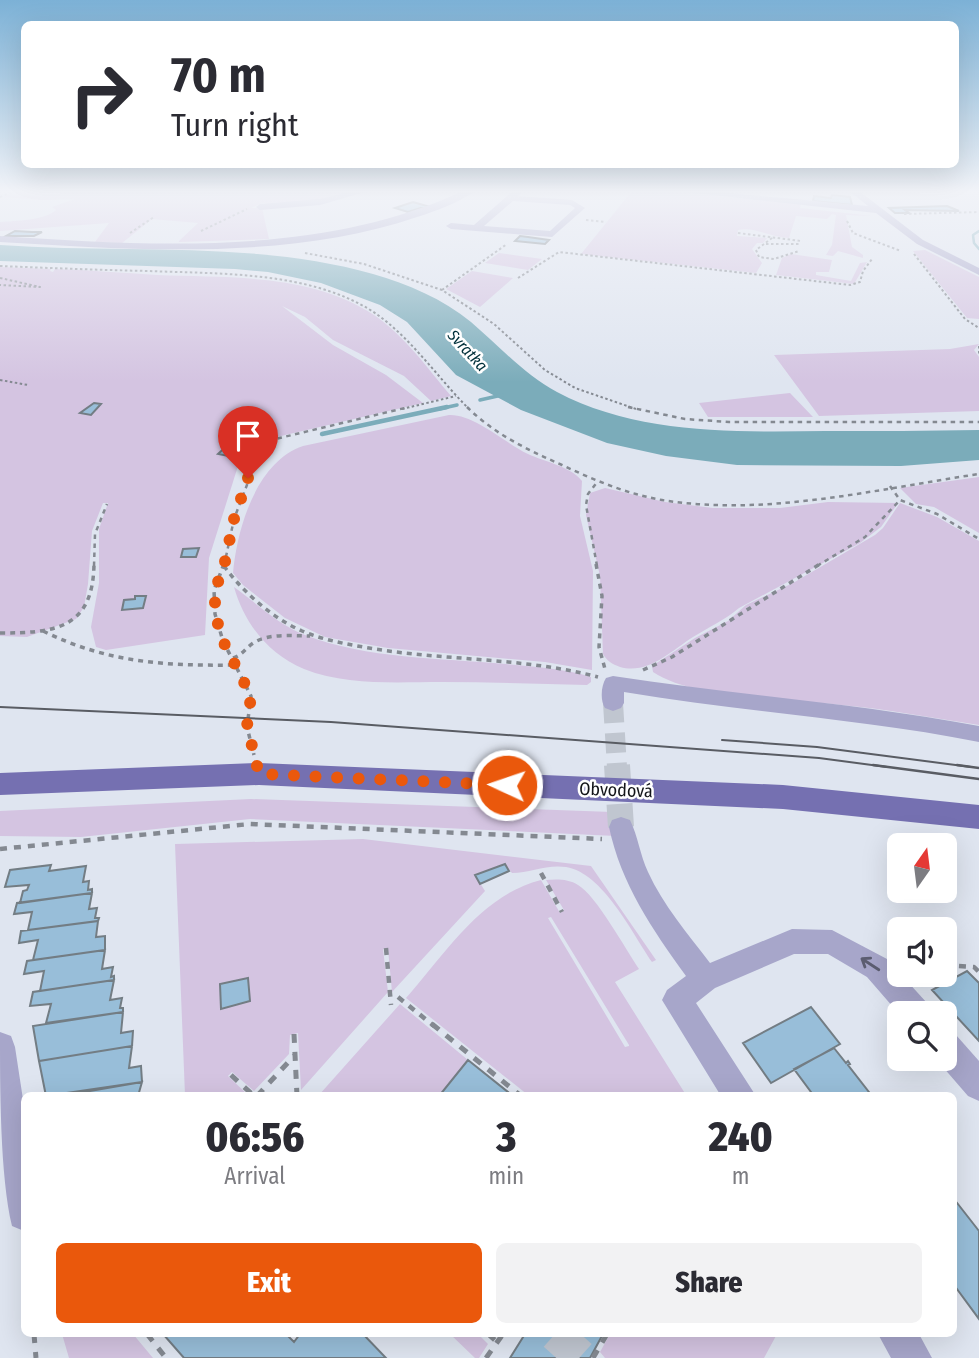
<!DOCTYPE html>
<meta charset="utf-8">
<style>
:root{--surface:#fff;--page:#f2f2f3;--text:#2b2b33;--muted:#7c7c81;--accent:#ea580c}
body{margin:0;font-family:"Fira Sans Condensed",sans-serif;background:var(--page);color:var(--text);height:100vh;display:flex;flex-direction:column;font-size:26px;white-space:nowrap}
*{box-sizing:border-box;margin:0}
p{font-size:23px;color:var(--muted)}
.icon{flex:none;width:38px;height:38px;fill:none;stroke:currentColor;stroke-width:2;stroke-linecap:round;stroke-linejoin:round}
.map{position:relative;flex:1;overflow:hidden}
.sheet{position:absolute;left:21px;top:1092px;width:936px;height:245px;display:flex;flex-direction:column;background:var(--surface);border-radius:10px;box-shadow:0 7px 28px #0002}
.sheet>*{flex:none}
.top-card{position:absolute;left:21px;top:21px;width:938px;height:147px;border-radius:10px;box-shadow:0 7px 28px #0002;background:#fff;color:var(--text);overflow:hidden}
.needle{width:46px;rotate:14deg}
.fabs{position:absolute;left:887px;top:833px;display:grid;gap:14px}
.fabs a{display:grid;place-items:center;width:70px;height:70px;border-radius:10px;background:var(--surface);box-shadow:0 7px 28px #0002;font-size:35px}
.pin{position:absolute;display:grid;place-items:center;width:60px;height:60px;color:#fff;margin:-72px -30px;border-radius:50% 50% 50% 0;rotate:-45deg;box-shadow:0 0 7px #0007}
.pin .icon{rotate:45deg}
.me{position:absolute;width:77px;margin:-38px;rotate:273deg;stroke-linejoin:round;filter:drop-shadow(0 0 5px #0008)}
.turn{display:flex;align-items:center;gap:24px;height:147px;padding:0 35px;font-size:32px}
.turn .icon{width:91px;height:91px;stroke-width:2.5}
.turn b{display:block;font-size:49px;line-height:60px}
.eta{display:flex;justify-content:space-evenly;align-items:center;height:119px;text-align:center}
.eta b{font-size:42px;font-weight:800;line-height:49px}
.button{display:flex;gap:14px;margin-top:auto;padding:14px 35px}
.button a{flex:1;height:80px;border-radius:10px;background:var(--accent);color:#fff;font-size:28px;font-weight:800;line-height:80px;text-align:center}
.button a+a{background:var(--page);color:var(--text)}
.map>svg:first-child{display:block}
.green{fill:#d4c4e1;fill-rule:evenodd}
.water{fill:#7bacba}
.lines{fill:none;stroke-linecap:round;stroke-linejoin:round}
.stream-far2{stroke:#7bacba;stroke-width:2.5}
.stream-far1{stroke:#7bacba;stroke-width:3.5}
.stream{stroke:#7bacba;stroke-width:4.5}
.building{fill:#98bed9;stroke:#737d84;stroke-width:2}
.minor-tunnel-far2{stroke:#c0c6d0;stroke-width:20;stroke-dasharray:20 10;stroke-linecap:butt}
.minor-tunnel-far1{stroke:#c0c6d0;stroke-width:26;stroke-dasharray:26 13;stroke-linecap:butt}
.minor-tunnel{stroke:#c0c6d0;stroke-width:34;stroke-dasharray:34 17;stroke-linecap:butt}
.path-far4{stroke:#848991;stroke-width:2;stroke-dasharray:2.5 2.5;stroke-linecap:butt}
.path-far3{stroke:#848991;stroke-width:2.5;stroke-dasharray:4.5 4.5;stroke-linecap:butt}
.path-far2{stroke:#848991;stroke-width:3.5;stroke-dasharray:5 5;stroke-linecap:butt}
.path-far1{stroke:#848991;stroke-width:4.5;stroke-dasharray:7 7;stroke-linecap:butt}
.path{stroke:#848991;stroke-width:5;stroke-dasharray:9 9;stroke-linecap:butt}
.minor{fill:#a7a6ca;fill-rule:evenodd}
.major{fill:#7570b1;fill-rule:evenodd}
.tram-far1{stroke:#595c63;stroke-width:2}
.tram{stroke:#595c63;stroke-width:2.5}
.oneway{stroke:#5d5e72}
.route{stroke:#ea580c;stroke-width:12;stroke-dasharray:0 21.6}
.labels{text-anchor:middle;stroke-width:5;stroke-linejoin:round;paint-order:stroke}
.far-water-label{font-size:16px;font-style:italic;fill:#00303a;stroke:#fff}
.street-label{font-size:18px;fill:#131519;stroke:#fff}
</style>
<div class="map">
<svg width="979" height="1358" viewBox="0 0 979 1358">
<rect width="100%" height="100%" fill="#dfe5f0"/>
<!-- green -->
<path class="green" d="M 19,191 L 361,191 L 321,201 L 262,203 L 251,208 L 262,208 L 269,239 L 178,242 L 198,223 L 152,219 L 122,243 L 95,242 L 109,223 L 0,231 L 0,222 C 15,221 46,220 56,210 L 52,207 L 75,199 L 38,200 L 4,197 Z
M 632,191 L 663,191 L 801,204 L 800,208 L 872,216 L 846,215 L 852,247 L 863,255 L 863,258 L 838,251 L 833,256 L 826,255 L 832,245 L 836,215 L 832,214 L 827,219 L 796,216 L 789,238 C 770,237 753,226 738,230 L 737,236 L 767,238 L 763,243 L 757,243 L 752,249 L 762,263 L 756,273 L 581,254 Z
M 925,250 L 979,277 L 979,319 L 967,318 L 913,251 Z
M 499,253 L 542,259 L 528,270 L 485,263 Z
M 791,254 L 832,260 L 829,272 L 816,272 L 816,275 L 851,281 L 860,263 L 867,262 L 854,284 L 776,275 L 782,258 Z
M 0,267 L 51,269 L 50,271 L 53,272 L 55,269 C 89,270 123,273 157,275 C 229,278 311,273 374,315 C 405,336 428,369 451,396 L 431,401 L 404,376 L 333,340 L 305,317 L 282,306 L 333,345 L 386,375 L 423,403 L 255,442 L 238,466 L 209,558 L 205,635 L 106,650 L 96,647 L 91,627 L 99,583 L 99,529 L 108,503 L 103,503 L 92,531 L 88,584 L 84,607 L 76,619 L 27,637 L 0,636 Z
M 472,271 L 513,278 L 480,307 L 446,289 Z
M 979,344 L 974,350 L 979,357 L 979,411 L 819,416 L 774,355 L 950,349 Z
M 790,393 L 813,417 L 708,417 L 699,403 Z
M 449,415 C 474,414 505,443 528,454 C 545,462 570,466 582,481 L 580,516 L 593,571 L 592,670 L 545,662 L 388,648 L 325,637 L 285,618 L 243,585 L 233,573 C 237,529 256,462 303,446 Z
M 979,477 L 979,533 L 934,507 L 916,504 L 900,488 Z
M 605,488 L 665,502 L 713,508 L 780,508 L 828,502 L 898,503 L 881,527 L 860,543 L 739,608 C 725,620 709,627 693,637 C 671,651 648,675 620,667 C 612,664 607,661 603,654 L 600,576 L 586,515 L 590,493 Z
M 900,503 L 937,517 L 979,541 L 979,725 C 933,718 887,709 841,705 C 790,699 695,700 653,672 L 652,666 L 695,638 L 728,621 L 746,605 L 793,583 L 875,535 L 883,528 Z
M 234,587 C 256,603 279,625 305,635 C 367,659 440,658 506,664 C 535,667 563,668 591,677 L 591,682 L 587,685 C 539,684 491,682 442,682 C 397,682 347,686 304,669 C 268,654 244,623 234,587 Z
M 251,799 L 612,812 L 616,836 L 250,819 L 81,837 L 0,836 L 0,811 Z
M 363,839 L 591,866 L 656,960 L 652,962 C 632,933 603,873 566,867 C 547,864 530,873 512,873 L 505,865 L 475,875 L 485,891 L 392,992 L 388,949 L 383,949 L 388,992 L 301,1090 L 298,1033 L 290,1035 L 289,1054 L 254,1091 L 232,1072 L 228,1076 L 248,1095 L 185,1095 L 175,844 Z
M 541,880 L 560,913 L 564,910 L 546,880 C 557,879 569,879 578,885 C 596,895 626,950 639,969 L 615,982 L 686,1095 L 528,1095 L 406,998 C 445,954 481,895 541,880 ZM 551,917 L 629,1045 L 629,1046 L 625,1047 L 548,918 Z
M 400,1004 L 468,1060 L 439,1095 L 319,1095 Z
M 62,1334 L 133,1334 L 153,1358 L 69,1358 Z
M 450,1334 L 478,1334 L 488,1344 L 479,1358 L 475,1358 Z
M 610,1334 L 777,1334 L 764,1358 L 605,1358 L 600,1352 Z"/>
<!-- water -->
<path class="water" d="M 0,245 C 123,254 253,240 373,274 C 408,284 443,299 471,322 C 499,346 525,375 557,392 C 638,435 737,432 826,431 C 877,431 928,431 979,430 L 979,460 L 901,466 L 737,465 L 666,456 L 607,443 L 521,410 L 456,375 L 407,322 L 380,305 L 321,283 L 268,272 L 235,269 L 0,261 Z"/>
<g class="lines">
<!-- stream-far2 -->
<path class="stream-far2" d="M 979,231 L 973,235 L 974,243 L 979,249"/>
<!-- stream-far1 -->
<path class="stream-far1" d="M 480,400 L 502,395
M 439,409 L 457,405"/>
<!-- stream -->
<path class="stream" d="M 322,434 L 447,407"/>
</g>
<!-- building -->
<path class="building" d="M 832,195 L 850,197 L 852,205 L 813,201 L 814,196 L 831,198 Z
M 413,202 L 427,206 L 408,212 L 395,208 Z
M 947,206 L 959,211 L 905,210 L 909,213 L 895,213 L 889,208 Z
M 15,231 L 32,232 L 42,232 L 34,236 L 6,236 Z
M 520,236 L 528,237 L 549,240 L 545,244 L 515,241 Z
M 94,403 L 101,404 L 91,415 L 80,413 Z
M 229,444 L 238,445 L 228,456 L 218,454 Z
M 199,548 L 196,557 L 181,557 L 183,549 Z
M 135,596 L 146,596 L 143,608 L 122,610 L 124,600 L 135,599 Z
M 505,864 L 509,871 L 480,884 L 475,875 Z
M 51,865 L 49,871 L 86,866 L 83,882 L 89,881 L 88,890 L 92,889 L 92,893 L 20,903 L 23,891 L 27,890 L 29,885 L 5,887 L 10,870 Z
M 92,893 L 89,909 L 97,908 L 95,918 L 99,918 L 98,921 L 28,930 L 32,912 L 14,914 L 17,903 Z
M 98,921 L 96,937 L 105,936 L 105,950 L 33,960 L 38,940 L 19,943 L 21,931 Z
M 105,950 L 102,969 L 113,967 L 111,977 L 114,976 L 114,980 L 40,991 L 44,971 L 24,974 L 27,961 Z
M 967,971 L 979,983 L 979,1041 L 932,990 Z
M 248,978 L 250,1001 L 221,1009 L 220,984 Z
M 114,980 L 110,1000 L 122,998 L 120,1008 L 123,1008 L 123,1012 L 46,1023 L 51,1004 L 30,1006 L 33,992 Z
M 811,1007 L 840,1044 L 771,1083 L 743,1043 Z
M 123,1012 L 121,1033 L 133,1031 L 132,1046 L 39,1061 L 33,1026 Z
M 132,1046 L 129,1068 L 141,1066 L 142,1082 L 46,1096 L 39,1061 Z
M 834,1048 L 846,1063 L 848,1061 L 850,1064 L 848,1065 L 872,1096 L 814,1096 L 794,1069 Z
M 468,1060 L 513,1096 L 439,1096 Z
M 142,1082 L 138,1096 L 61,1096 Z
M 954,1199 L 979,1231 L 979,1319 L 954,1285 Z
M 163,1334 L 286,1334 L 294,1342 L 300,1334 L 363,1334 L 386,1358 L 184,1358 Z
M 525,1334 L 603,1334 L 590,1358 L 510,1358 Z"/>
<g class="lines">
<!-- minor-tunnel-far2 -->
<path class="minor-tunnel-far2" d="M 613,703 L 617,767"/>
<!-- minor-tunnel-far1 -->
<path class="minor-tunnel-far1" d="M 617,765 L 621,827"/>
<!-- minor-tunnel -->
<path class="minor-tunnel" d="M 555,1334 L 582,1358"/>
<!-- path-far4 -->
<path class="path-far4" d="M 0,197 L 15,191
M 904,214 L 979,212
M 586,220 L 606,222
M 847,221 L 853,233 L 901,251
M 201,231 L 247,209
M 130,233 L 154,217
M 738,233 L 801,241
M 772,238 L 756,250 L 759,257 L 774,259 L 799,251
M 766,244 L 800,244
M 305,253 L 364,264 L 442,290 L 494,324 L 545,370 L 575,388 L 636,409
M 914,254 L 965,319 L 979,328
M 0,266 C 50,268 99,270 149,271 C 221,274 308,271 372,311 C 410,336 437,377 469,409
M 0,278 L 40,287 L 0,285
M 518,278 L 559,252 L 850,285 L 860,282 L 863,271 L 872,259
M 442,290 L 507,244
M 979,346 L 979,355
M 0,380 L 28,385
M 402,409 L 456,396"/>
<!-- path-far3 -->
<path class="path-far3" d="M 467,407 C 494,434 528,450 562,465 C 594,480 627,494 662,500 C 767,517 876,489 979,474
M 628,407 L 685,419 L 729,422 L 979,422
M 890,486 L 900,500 L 937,514 L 979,539
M 94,566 L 95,534 L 107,504
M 224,566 L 234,519 L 261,448 L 267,441 L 409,407
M 597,566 L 586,505 L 588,494 L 598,481
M 817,566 L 865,537 L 900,500"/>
<!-- path-far2 -->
<path class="path-far2" d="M 224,564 L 214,590 L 215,614 L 223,641 L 251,696 L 247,727 L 254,755
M 596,564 L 602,596 L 599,647 L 605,669
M 224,566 C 242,591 272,618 302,631 C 323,640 346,644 369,648 C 445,661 523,657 598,677
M 43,631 C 108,663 166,666 236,665
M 0,633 C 55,633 93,629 94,564
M 233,658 C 243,655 246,647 255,642 C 271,633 292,636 310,636
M 643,670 L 672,657 L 820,564"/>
<!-- path-far1 -->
<path class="path-far1" d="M 0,849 L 250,824 L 602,839
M 541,873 L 562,912
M 386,948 L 391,1005
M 945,965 L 974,967 L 979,972
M 398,997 L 434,1026"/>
<!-- path -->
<path class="path" d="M 432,1024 L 521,1096
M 294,1034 L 297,1096
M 231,1075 L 254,1096
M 257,1096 L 294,1056
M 34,1334 L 36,1358
M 147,1334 L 166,1358
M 488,1334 L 497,1342
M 486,1358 L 503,1334
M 593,1358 L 607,1334"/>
<!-- minor -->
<path class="minor" d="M 353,191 L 369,191 L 320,205 L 260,210 L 256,207 L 260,204 L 320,199 Z
M 463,191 L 475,191 C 458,203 436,211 417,217 C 288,261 134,250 0,242 L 0,236 C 153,246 320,257 463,191 Z
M 513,191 L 523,191 L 518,196 L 572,200 L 585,208 L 552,237 L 451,229 L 446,226 L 451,223 L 474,225 ZM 513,201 L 570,205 L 575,208 L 550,231 L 484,226 Z
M 674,191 L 710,191 L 868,206 L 849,191 L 859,191 L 923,240 L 979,268 L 979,275 L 917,244 L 876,213 Z
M 613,676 C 735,695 858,703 979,726 L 979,742 C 862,719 742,712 624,692 L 624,703 L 621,708 L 613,711 L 605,708 C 600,700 601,686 606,678 Z
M 621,817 L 630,820 C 638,836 640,855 648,872 C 663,905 688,934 710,963 L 792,929 L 832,930 L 887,959 L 927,1003 L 932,1013 L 900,1015 L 867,977 L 828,954 L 794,954 L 715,988 L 696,1003 L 756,1096 L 721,1096 L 662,1000 L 667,990 L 686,976 C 652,929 621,884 609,827 L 612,820 Z
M 945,1031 L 956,1035 L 979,1061 L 979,1101 L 968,1096 L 936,1059 L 945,1059 Z
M 0,1032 L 11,1036 L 15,1047 L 24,1106 L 24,1231 L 12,1226 C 0,1176 0,1087 0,1032 Z
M 878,1334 L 919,1334 L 932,1358 L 891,1358 Z"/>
<!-- major -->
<path class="major" d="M 259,763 L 783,785 L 979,805 L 979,829 L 783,809 L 259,785 L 0,795 L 0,773 Z"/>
<!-- tram-far1 -->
<path class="tram-far1" d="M 0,707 L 331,722 L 819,758 L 887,767
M 722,740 L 817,747 L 971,767"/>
<!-- tram -->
<path class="tram" d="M 873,765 L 979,779
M 957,765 L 979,768"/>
</g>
<!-- one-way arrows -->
<defs><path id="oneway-shaft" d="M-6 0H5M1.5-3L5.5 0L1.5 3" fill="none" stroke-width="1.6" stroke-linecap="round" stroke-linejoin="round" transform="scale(1.75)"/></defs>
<use class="oneway" href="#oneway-shaft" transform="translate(870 964) rotate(-147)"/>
<!-- sky -->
<linearGradient id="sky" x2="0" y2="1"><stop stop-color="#7cb1d6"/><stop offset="0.5" stop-color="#f1f3f8"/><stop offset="1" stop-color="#f1f3f8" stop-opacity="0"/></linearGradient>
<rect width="979" height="382" fill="url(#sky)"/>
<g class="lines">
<!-- route -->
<path class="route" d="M 248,478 L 234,519 L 224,566 L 215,590 L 215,614 L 223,641 L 251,696 L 247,726 L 259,774 L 507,785"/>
</g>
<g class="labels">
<!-- far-water labels -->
<g class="far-water-label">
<text transform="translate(468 350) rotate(47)" y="6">Svratka</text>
</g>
<!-- street labels -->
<g class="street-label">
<text transform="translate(616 790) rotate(2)" y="6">Obvodová</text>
</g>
</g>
</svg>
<div class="fabs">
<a><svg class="needle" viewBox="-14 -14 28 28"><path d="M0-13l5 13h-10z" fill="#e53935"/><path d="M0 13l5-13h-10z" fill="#7c7c81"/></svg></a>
<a><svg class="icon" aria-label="sound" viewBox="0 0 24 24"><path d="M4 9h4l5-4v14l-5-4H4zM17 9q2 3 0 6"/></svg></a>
<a><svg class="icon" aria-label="search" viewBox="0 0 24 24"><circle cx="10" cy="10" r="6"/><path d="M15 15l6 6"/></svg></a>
</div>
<div class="pin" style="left:248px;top:478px;background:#d93025"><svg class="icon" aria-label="arrive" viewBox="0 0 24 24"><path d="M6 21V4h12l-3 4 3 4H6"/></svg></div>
<svg class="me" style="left:507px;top:785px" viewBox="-20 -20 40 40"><circle r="17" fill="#ea580c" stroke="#fff" stroke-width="3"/><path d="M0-11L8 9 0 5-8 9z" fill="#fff"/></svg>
<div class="top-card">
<div class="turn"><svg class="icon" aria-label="right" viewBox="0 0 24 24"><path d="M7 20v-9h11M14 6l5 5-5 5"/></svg><div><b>70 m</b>Turn right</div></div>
</div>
<section class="sheet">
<div class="eta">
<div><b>06:56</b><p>Arrival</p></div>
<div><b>3</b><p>min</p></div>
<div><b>240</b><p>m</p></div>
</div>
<div class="button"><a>Exit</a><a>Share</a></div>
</section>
</div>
